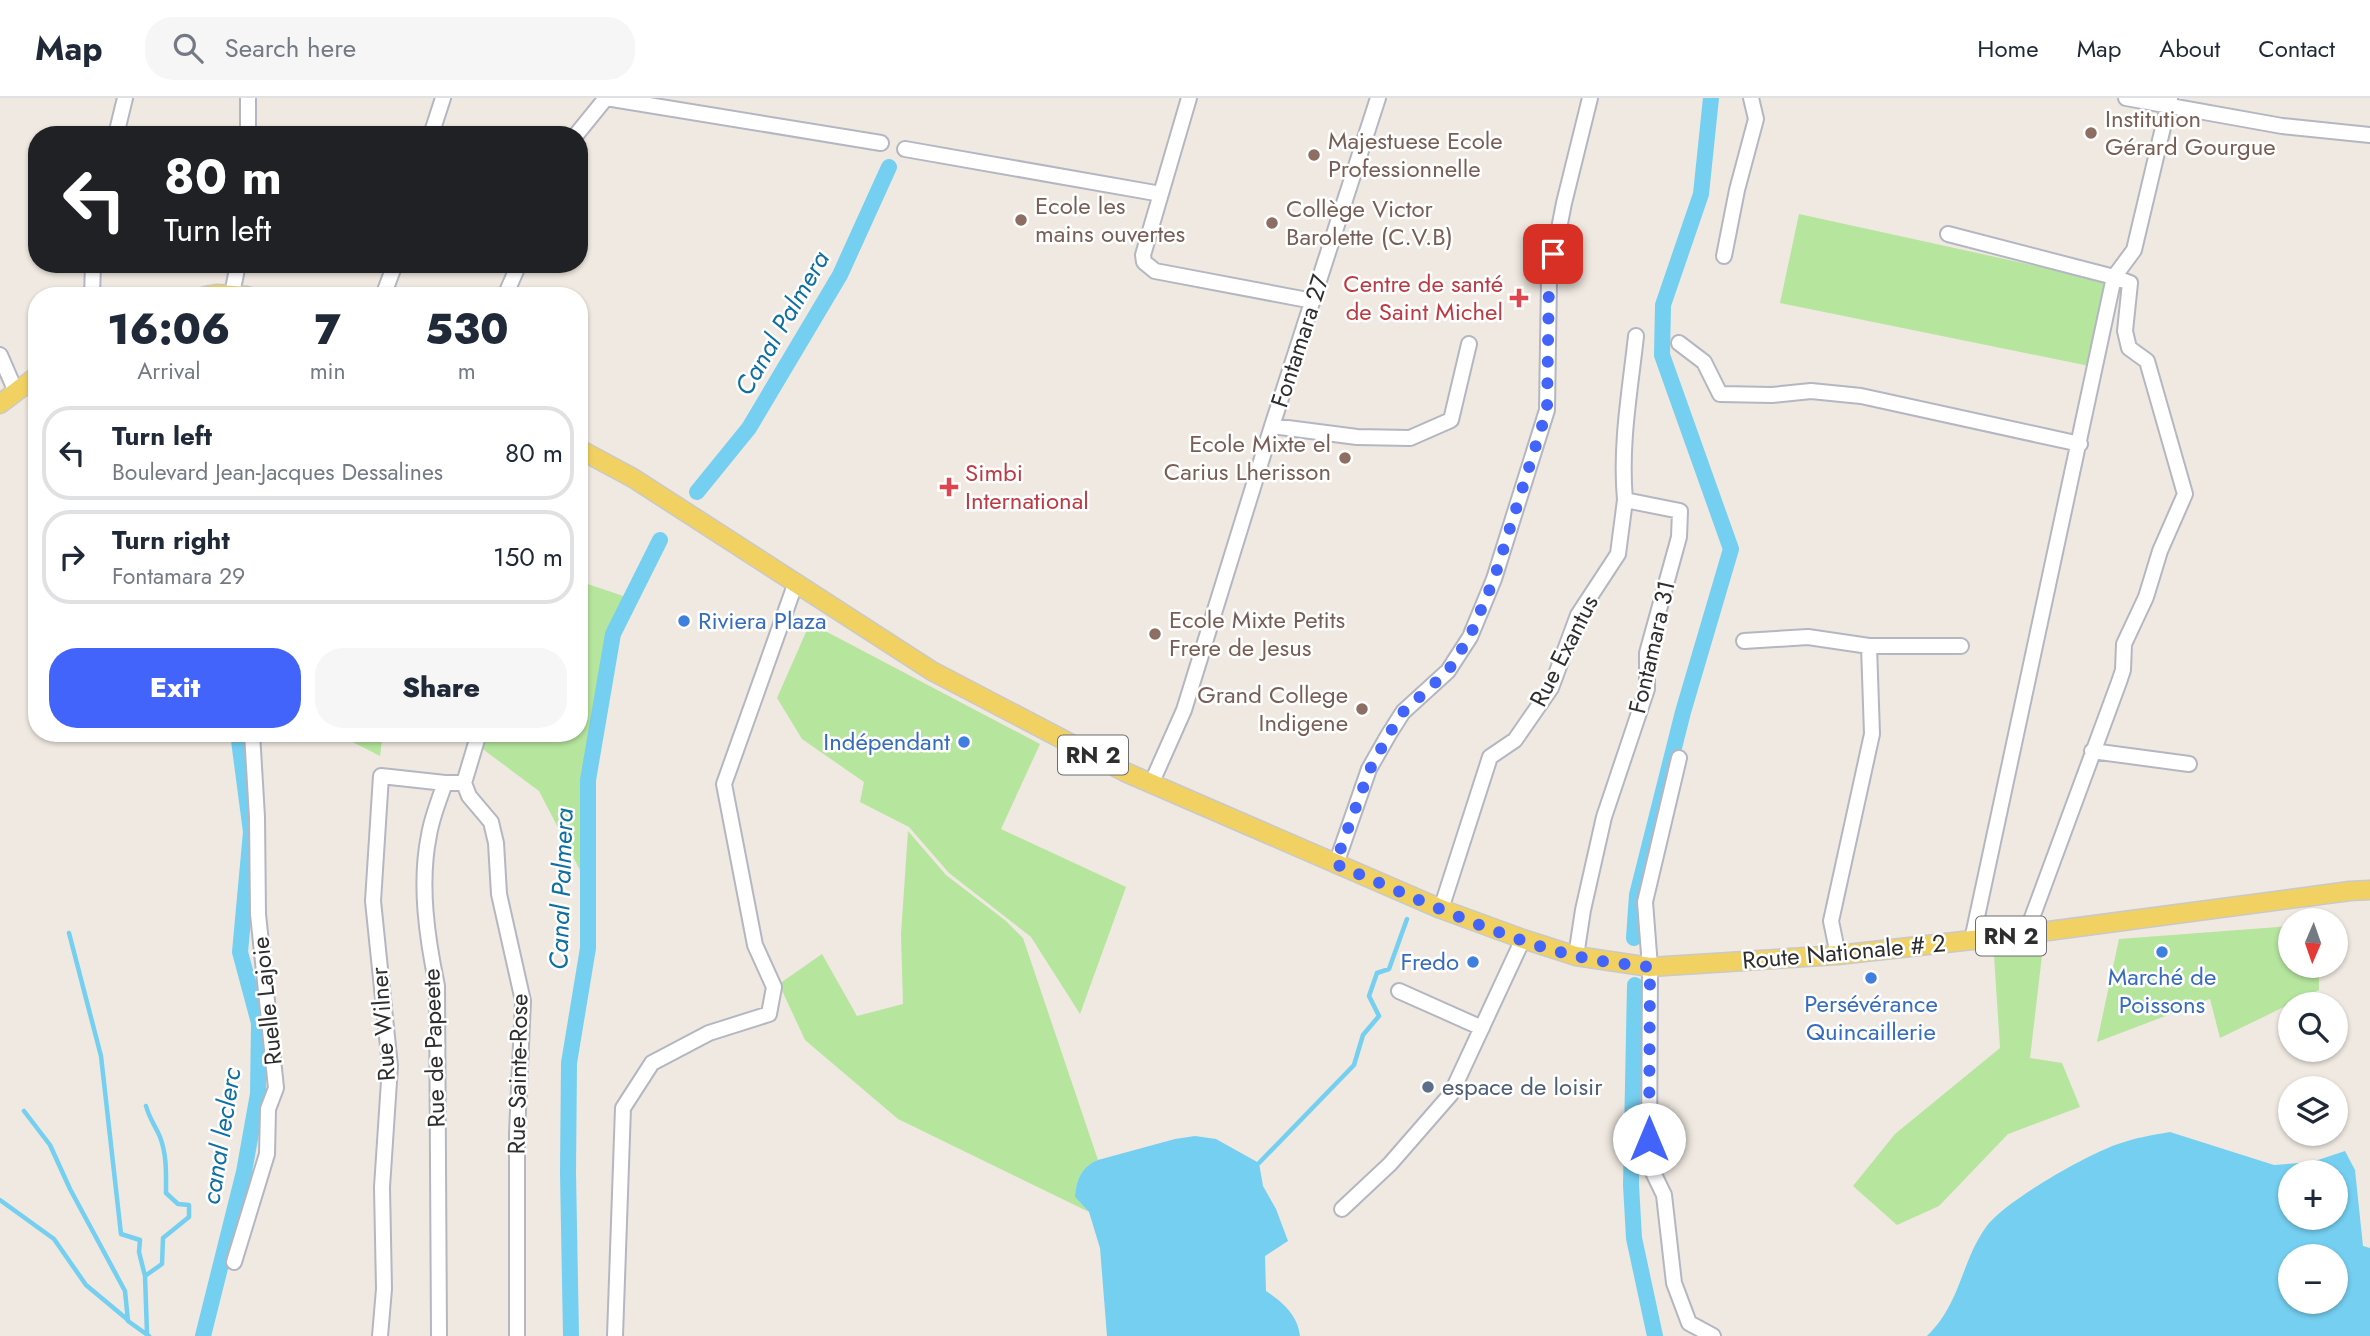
<!DOCTYPE html>
<meta charset="utf-8">
<style>
:root{--surface:#fff;--page:#f6f6f7;--text:#1f2937;--muted:#747a83;--line:#e0e1e3;--accent:#4264fb}
body{margin:0;font-family:Jost,sans-serif;background:var(--page);color:var(--text);height:100vh;display:flex;flex-direction:column;font-size:26px;white-space:nowrap}
*{box-sizing:border-box;margin:0}
p{font-size:23px;color:var(--muted)}
.icon{flex:none;width:38px;height:38px;fill:none;stroke:currentColor;stroke-width:2;stroke-linecap:round;stroke-linejoin:round}
.map{position:relative;flex:1;overflow:hidden}
.side{position:absolute;left:28px;top:189px;width:560px;height:455px;display:flex;flex-direction:column;background:var(--surface);border-radius:28px;box-shadow:0 2px 5px #0004}
.side>*{flex:none}
.banner{position:absolute;left:28px;top:28px;width:560px;height:147px;border-radius:28px;box-shadow:0 2px 5px #0004;background:#202124;color:#fff;overflow:hidden}
.needle{width:46px;rotate:182deg}
.fabs{position:absolute;left:2278px;top:810px;display:grid;gap:14px}
.fabs a{display:grid;place-items:center;width:70px;height:70px;border-radius:50%;background:var(--surface);box-shadow:0 2px 5px #0004;font-size:35px}
.pin{position:absolute;display:grid;place-items:center;width:60px;height:60px;color:#fff;margin:-30px;border-radius:14px;box-shadow:0 4px 10px #0006}
.me{position:absolute;width:77px;margin:-38px;rotate:0deg;stroke-linejoin:round;filter:drop-shadow(0 0 5px #0008)}
.turn{display:flex;align-items:center;gap:24px;height:147px;padding:0 21px;font-size:32px}
.turn .icon{width:91px;height:91px;stroke-width:2.5}
.turn b{display:block;font-size:49px;line-height:60px}
.eta{display:flex;justify-content:space-evenly;align-items:center;height:119px;text-align:center}
.eta b{font-size:42px;font-weight:800;line-height:49px}
.primary-button{display:flex;gap:14px;margin-top:auto;padding:14px 21px}
.primary-button a{flex:1;height:80px;border-radius:28px;background:var(--accent);color:#fff;font-size:28px;font-weight:800;line-height:80px;text-align:center}
.primary-button a+a{background:var(--page);color:var(--text)}
ul{padding:0;list-style:none}
li{display:flex;align-items:center;gap:21px;height:94px;margin:0 14px 10px;padding:0 7px;border:4px solid var(--line);border-radius:28px}
li div{flex:1}
li b{display:block;font-size:26px}
li em{font-style:normal}
header{display:flex;align-items:center;gap:42px;box-sizing:border-box;height:98px;padding:0 35px;background:var(--surface);border-bottom:2px solid var(--line)}
header strong{font-size:33px}
nav{display:flex;gap:38px;margin-inline-start:auto;font-size:24px}
.search{width:490px;height:63px;background:var(--page);display:flex;align-items:center;gap:18px;box-sizing:border-box;padding:0 24px;border-radius:28px;color:var(--muted);font-size:26px}
.map>svg:first-child{display:block}
.green{fill:#b6e59e}
.water{fill:#75cff0;fill-rule:evenodd}
.lines{fill:none;stroke-linecap:round;stroke-linejoin:round}
.stream{stroke:#75cff0;stroke-width:4.5}
.canal{stroke:#75cff0;stroke-width:16}
.minor-casing{stroke:#b4b7c1;stroke-width:18}
.major-casing{stroke:#c9c9c9;stroke-width:21}
.minor{stroke:#fff;stroke-width:14}
.major{stroke:#f2d163;stroke-width:18}
.route{stroke:#4264fb;stroke-width:12;stroke-dasharray:0 21.6}
.education-dot{fill:#8d6e63;stroke:#fff;stroke-width:2.5}
.health-dot{fill:#e0444e;stroke:#fff;stroke-width:2.5}
.shop-dot{fill:#3f7fe0;stroke:#fff;stroke-width:2.5}
.service-dot{fill:#5c6f8a;stroke:#fff;stroke-width:2.5}
.labels{text-anchor:middle;stroke-width:5;stroke-linejoin:round;paint-order:stroke}
.shield{fill:#fff;stroke:#6d6d6d;stroke-width:2}
.shield-label{font-size:23px;font-weight:bold;fill:#2e2e2e}
.education-label{font-size:24px;fill:#785e54;stroke:#fff;text-anchor:start}
.health-label{font-size:24px;fill:#be3a42;stroke:#fff;text-anchor:end}
.street-label{font-size:24px;fill:#2e2e2e;stroke:#fff}
.shop-label{font-size:24px;fill:#366cbe;stroke:#fff;text-anchor:end}
.service-label{font-size:24px;fill:#4e5e75;stroke:#fff;text-anchor:start}
.water-label{font-size:26px;font-style:italic;fill:#0d6fa3;stroke:#fff}
</style>
<header>
<strong>Map</strong>
<div class="search"><svg class="icon" aria-label="search" viewBox="0 0 24 24"><circle cx="10" cy="10" r="6"/><path d="M15 15l6 6"/></svg>Search here</div>
<nav><a>Home</a><a>Map</a><a>About</a><a>Contact</a></nav>
</header>
<div class="map">
<svg width="2370" height="1238" viewBox="0 0 2370 1238">
<rect width="100%" height="100%" fill="#efe9e1"/>
<!-- green -->
<path class="green" d="M 1799,116 L 2119,186 L 2099,270 L 1780,205 Z
M 579,483 L 632,501 L 619,530 L 580,772 L 539,693 L 480,649 L 484,635 L 579,635 Z
M 810,525 L 1040,646 L 1001,731 L 1126,789 L 1080,916 L 1031,839 L 949,775 L 909,729 L 860,704 L 864,684 L 802,641 L 777,600 Z
M 346,635 L 383,635 L 380,658 L 345,640 Z
M 908,733 L 946,777 L 1006,823 L 1023,840 L 1098,1062 C 1082,1068 1076,1082 1075,1099 L 1089,1114 L 898,1021 L 805,942 L 779,886 L 822,856 L 857,918 L 903,906 L 901,836 Z
M 2291,828 L 2291,868 L 2319,868 L 2319,892 L 2220,940 L 2210,901 L 2097,944 L 2119,841 Z
M 2043,849 L 2030,960 L 2062,965 L 2080,1009 L 2008,1036 L 1939,1108 L 1897,1127 L 1853,1088 L 1895,1036 L 2000,950 L 1994,857 Z"/>
<!-- water -->
<path class="water" d="M 2170,1034 L 2274,1067 L 2312,1064 L 2345,1053 L 2355,1072 L 2363,1148 L 2370,1150 L 2370,1238 L 1927,1238 C 1961,1205 1961,1164 1986,1129 C 2005,1103 2086,1057 2118,1046 C 2135,1040 2152,1037 2170,1034 ZM 2291,1074 L 2336,1074 L 2336,1120 L 2291,1120 ZM 2291,1158 L 2336,1158 L 2336,1204 L 2291,1204 Z
M 1195,1038 L 1216,1041 L 1259,1065 L 1263,1088 L 1276,1111 L 1288,1143 L 1265,1158 L 1266,1193 C 1282,1204 1298,1217 1300,1238 L 1107,1238 L 1100,1150 L 1089,1114 L 1075,1099 C 1076,1082 1082,1068 1098,1062 L 1175,1041 Z"/>
<g class="lines">
<!-- stream -->
<path class="stream" d="M 69,835 L 101,958 L 121,1136 L 140,1142 L 139,1154 L 145,1178 L 147,1235
M 24,1013 L 50,1047 L 70,1091 L 125,1193 L 128,1223 L 149,1238
M 1259,1065 L 1354,967 L 1363,937 L 1379,918 L 1369,898 L 1377,875 L 1389,871 L 1407,821
M 0,1102 L 54,1141 L 86,1187 L 128,1222
M 145,1178 L 162,1166 L 163,1140 L 189,1119 L 189,1107 L 178,1106 L 166,1095 C 166,1076 167,1057 160,1039 C 155,1027 150,1022 146,1008"/>
<!-- canal -->
<path class="canal" d="M 697,394 L 749,330 L 840,177 L 889,69
M 1634,840 L 1637,797 L 1683,614 L 1731,451 L 1662,257 L 1663,207 L 1701,96 L 1711,0
M 1635,887 L 1631,1087 L 1634,1140 L 1655,1238
M 203,1238 L 244,1074 L 258,996 L 259,925 L 240,854 L 251,734 L 238,635
M 571,1238 L 568,1074 L 569,965 L 588,850 L 588,682 L 613,536 L 660,442"/>
<!-- minor casing -->
<g class="minor-casing">
<path id="minor" d="M 248,0 L 248,37
M 1189,0 L 1143,157 L 1144,164 L 1155,173 L 1313,203
M 2126,0 L 2282,28 L 2370,37
M 116,37 L 125,0
M 431,37 L 443,0
M 576,37 L 606,0 L 881,45
M 905,51 L 1161,96
M 1948,136 L 2114,179 L 1972,842
M 1724,158 L 1737,92 L 1756,21 L 1751,0
M 232,196 L 238,166
M 92,198 L 93,166
M 383,198 L 395,166
M 505,198 L 519,166
M 1679,245 L 1704,264 L 1720,296 L 1772,297 L 1811,293 L 1861,298 L 2080,346
M 0,257 L 16,294
M 1272,328 L 1357,339 L 1410,340 L 1451,322 L 1469,246
M 1744,543 L 1808,539 L 1869,548 L 1961,548
M 2092,653 L 2189,666
M 1679,660 L 1645,804 L 1650,869 L 1649,1066 L 1664,1097 L 1674,1185 L 1689,1225 L 1713,1238
M 1152,684 L 1184,612 L 1272,328 L 1378,0
M 464,685 L 469,698 L 491,724 L 496,745 L 499,796 L 523,903 L 517,1035 L 517,1238
M 464,685 L 479,635
M 1336,766 L 1369,671 L 1389,636 L 1403,614 L 1448,573 L 1470,539 L 1494,481 L 1547,312 L 1549,182 L 1564,105 L 1590,0
M 1441,811 L 1490,659 L 1515,642 L 1551,590 L 1578,517 L 1618,456 L 1625,402
M 2026,836 L 2119,584 L 2123,572 L 2124,546 L 2146,499 L 2160,453 L 2185,396 L 2147,263 L 2129,250 L 2125,233 L 2130,185 L 2114,179 L 2134,152 L 2170,0
M 1838,857 L 1831,823 L 1872,636 L 1869,548
M 1576,858 L 1583,812 L 1604,719 L 1647,591 L 1647,555 L 1679,439 L 1680,413 L 1625,402 C 1620,346 1630,293 1636,238
M 1399,893 L 1482,930
M 1342,1111 L 1390,1066 L 1451,996 L 1523,841
M 234,1164 L 267,1056 L 268,1011 L 276,990 L 258,816 L 257,719 L 252,635
M 380,1238 L 384,1191 L 382,1089 L 390,968 L 373,803 L 381,678 L 445,685
M 439,1238 L 437,888 C 427,840 419,786 429,737 C 432,719 439,702 445,685 L 464,685
M 615,1238 L 623,1010 L 652,965 L 709,935 L 769,916 L 774,889 L 755,847 L 724,686 L 796,484"/>
</g>
<!-- major casing -->
<g class="major-casing">
<path id="major" d="M 205,198 L 217,196 L 247,198
M 0,306 L 37,278
M 579,351 L 633,380 L 932,573 L 1125,674 L 1441,811 L 1523,841 L 1576,858 L 1650,869 L 1838,857 L 2026,836 L 2350,793 L 2370,792"/>
</g>
<!-- minor -->
<use href="#minor" class="minor"/>
<!-- major -->
<use href="#major" class="major"/>
</g>
<g class="lines">
<!-- route -->
<path class="route" d="M 1553,156 L 1549,182 L 1547,312 L 1494,481 L 1470,538 L 1448,573 L 1403,614 L 1389,636 L 1370,671 L 1335,766 C 1412,798 1496,839 1576,858 C 1600,864 1626,866 1650,869 L 1649,1041"/>
</g>
<!-- markers -->
<g class="education-dot">
<circle cx="2091" cy="35" r="7"/>
<circle cx="1314" cy="57" r="7"/>
<circle cx="1021" cy="122" r="7"/>
<circle cx="1272" cy="125" r="7"/>
<circle cx="1345" cy="360" r="7"/>
<circle cx="1155" cy="536" r="7"/>
<circle cx="1362" cy="611" r="7"/>
</g>
<g class="health-dot">
<path d="M1515.5 189.5h7v7h7v7h-7v7h-7v-7h-7v-7h7z"/>
<path d="M945.5 378.5h7v7h7v7h-7v7h-7v-7h-7v-7h7z"/>
</g>
<g class="shop-dot">
<circle cx="684" cy="523" r="7"/>
<circle cx="964" cy="644" r="7"/>
<circle cx="2162" cy="854" r="7"/>
<circle cx="1473" cy="864" r="7"/>
<circle cx="1871" cy="880" r="7"/>
</g>
<circle class="service-dot" cx="1428" cy="989" r="7"/>
<g class="labels">
<!-- shield labels -->
<g class="shield">
<rect x="1058" y="637.5" width="70" height="39" rx="5"/>
<rect x="1976" y="818.5" width="70" height="39" rx="5"/>
</g>
<g class="shield-label">
<text x="1093" y="665">RN 2</text>
<text x="2011" y="846">RN 2</text>
</g>
<!-- education labels -->
<g class="education-label">
<text x="2105" y="29">Institution<tspan x="2105" dy="28">Gérard Gourgue</tspan></text>
<text x="1328" y="51">Majestuese Ecole<tspan x="1328" dy="28">Professionnelle</tspan></text>
<text x="1035" y="116">Ecole les<tspan x="1035" dy="28">mains ouvertes</tspan></text>
<text x="1286" y="119">Collège Victor<tspan x="1286" dy="28">Barolette (C.V.B)</tspan></text>
<text x="1331" y="354" text-anchor="end">Ecole Mixte el<tspan x="1331" dy="28">Carius Lherisson</tspan></text>
<text x="1169" y="530">Ecole Mixte Petits<tspan x="1169" dy="28">Frere de Jesus</tspan></text>
<text x="1348" y="605" text-anchor="end">Grand College<tspan x="1348" dy="28">Indigene</tspan></text>
</g>
<!-- health labels -->
<g class="health-label">
<text x="1503" y="194">Centre de santé<tspan x="1503" dy="28">de Saint Michel</tspan></text>
<text x="965" y="383" text-anchor="start">Simbi<tspan x="965" dy="28">International</tspan></text>
</g>
<!-- street labels -->
<g class="street-label">
<text transform="translate(1300 243) rotate(-72)" y="8">Fontamara 27</text>
<text transform="translate(1652 549) rotate(-77)" y="8">Fontamara 31</text>
<text transform="translate(1564 553) rotate(-63)" y="8">Rue Exantus</text>
<text transform="translate(1844 854) rotate(-5)" y="8">Route Nationale # 2</text>
<text transform="translate(267 903) rotate(-96)" y="8">Ruelle Lajoie</text>
<text transform="translate(383 926) rotate(-94)" y="8">Rue Wilner</text>
<text transform="translate(434 950) rotate(-92)" y="8">Rue de Papeete</text>
<text transform="translate(518 976) rotate(-89)" y="8">Rue Sainte-Rose</text>
</g>
<!-- shop labels -->
<g class="shop-label">
<text x="698" y="531" text-anchor="start">Riviera Plaza</text>
<text x="950" y="652">Indépendant</text>
<text x="1459" y="872">Fredo</text>
<text x="2162" y="887" text-anchor="middle">Marché de<tspan x="2162" dy="28">Poissons</tspan></text>
<text x="1871" y="914" text-anchor="middle">Persévérance<tspan x="1871" dy="28">Quincaillerie</tspan></text>
</g>
<!-- service labels -->
<g class="service-label">
<text x="1442" y="997">espace de loisir</text>
</g>
<!-- water labels -->
<g class="water-label">
<text transform="translate(782 225) rotate(-60)" y="9">Canal Palmera</text>
<text transform="translate(561 791) rotate(-88)" y="9">Canal Palmera</text>
<text transform="translate(221 1038) rotate(-81)" y="9">canal leclerc</text>
</g>
</g>
</svg>
<div class="fabs">
<a><svg class="needle" viewBox="-14 -14 28 28"><path d="M0-13l5 13h-10z" fill="#e53935"/><path d="M0 13l5-13h-10z" fill="#747a83"/></svg></a>
<a><svg class="icon" aria-label="search" viewBox="0 0 24 24"><circle cx="10" cy="10" r="6"/><path d="M15 15l6 6"/></svg></a>
<a><svg class="icon" aria-label="layers" viewBox="0 0 24 24"><path d="M12 4l9 5-9 5-9-5zM3 14l9 5 9-5"/></svg></a>
<a>+</a>
<a>−</a>
</div>
<div class="pin" style="left:1553px;top:156px;background:#d93025"><svg class="icon" aria-label="arrive" viewBox="0 0 24 24"><path d="M6 21V4h12l-3 4 3 4H6"/></svg></div>
<svg class="me" style="left:1649px;top:1041px" viewBox="-20 -20 40 40"><circle r="19" fill="#fff"/><path d="M0-13L10 11 0 6-10 11z" fill="#4264fb"/></svg>
<div class="banner">
<div class="turn"><svg class="icon" aria-label="left" viewBox="0 0 24 24"><path d="M17 20v-9H6M10 6l-5 5 5 5"/></svg><div><b>80 m</b>Turn left</div></div>
</div>
<section class="side">
<div class="eta">
<div><b>16:06</b><p>Arrival</p></div>
<div><b>7</b><p>min</p></div>
<div><b>530</b><p>m</p></div>
</div>
<ul>
<li><svg class="icon" aria-label="left" viewBox="0 0 24 24"><path d="M17 20v-9H6M10 6l-5 5 5 5"/></svg><div><b>Turn left</b><p>Boulevard Jean-Jacques Dessalines</p></div><em>80 m</em></li>
<li><svg class="icon" aria-label="right" viewBox="0 0 24 24"><path d="M7 20v-9h11M14 6l5 5-5 5"/></svg><div><b>Turn right</b><p>Fontamara 29</p></div><em>150 m</em></li>
</ul>
<div class="primary-button"><a>Exit</a><a>Share</a></div>
</section>
</div>
